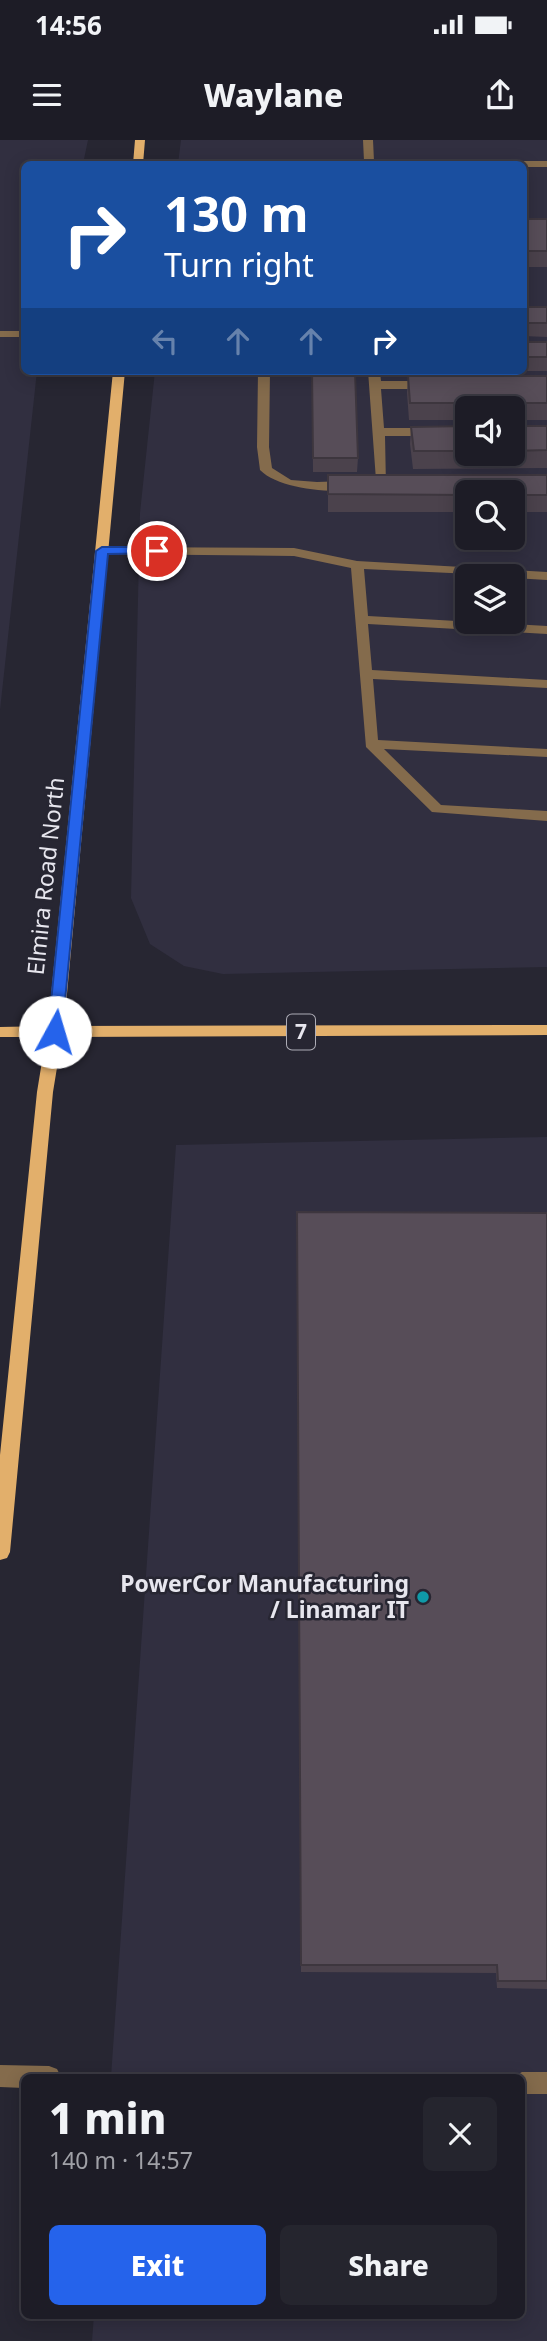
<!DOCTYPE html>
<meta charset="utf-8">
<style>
:root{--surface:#1d1c26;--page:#25252e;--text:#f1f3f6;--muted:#a0a1a7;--line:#3b3a43;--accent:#2563eb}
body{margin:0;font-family:"Noto Sans",sans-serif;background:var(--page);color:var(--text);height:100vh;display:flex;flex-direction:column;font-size:26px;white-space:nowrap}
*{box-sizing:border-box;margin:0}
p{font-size:23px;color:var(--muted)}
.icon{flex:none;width:38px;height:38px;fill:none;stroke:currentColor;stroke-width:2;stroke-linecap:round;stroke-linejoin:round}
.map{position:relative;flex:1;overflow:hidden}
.details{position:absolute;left:21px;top:1934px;width:504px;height:245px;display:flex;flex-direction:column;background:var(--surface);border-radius:10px;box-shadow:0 4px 18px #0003,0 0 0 2px var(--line)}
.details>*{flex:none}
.hud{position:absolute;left:21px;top:21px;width:506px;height:214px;border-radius:10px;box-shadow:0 4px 18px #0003,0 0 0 2px var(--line);background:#1a4fa0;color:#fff;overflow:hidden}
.tools{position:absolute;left:455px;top:256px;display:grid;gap:14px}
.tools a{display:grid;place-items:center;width:70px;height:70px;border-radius:10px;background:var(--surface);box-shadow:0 4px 18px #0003,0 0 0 2px var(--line);font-size:35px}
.pin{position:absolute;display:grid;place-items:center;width:60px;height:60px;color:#fff;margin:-30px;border:4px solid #fff;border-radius:50%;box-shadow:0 2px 7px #0007}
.me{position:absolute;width:77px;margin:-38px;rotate:6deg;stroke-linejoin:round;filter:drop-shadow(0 0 5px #0008)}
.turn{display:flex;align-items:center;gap:24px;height:147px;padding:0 28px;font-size:32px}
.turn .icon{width:91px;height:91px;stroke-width:2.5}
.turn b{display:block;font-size:49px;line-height:60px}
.lanes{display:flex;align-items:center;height:66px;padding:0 28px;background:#0003;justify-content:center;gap:35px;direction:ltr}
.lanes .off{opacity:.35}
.round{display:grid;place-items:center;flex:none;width:74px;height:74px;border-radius:10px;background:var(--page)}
.summary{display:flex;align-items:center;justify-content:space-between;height:119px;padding:0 28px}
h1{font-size:42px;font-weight:800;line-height:52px}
.button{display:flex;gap:14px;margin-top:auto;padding:14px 28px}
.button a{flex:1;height:80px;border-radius:10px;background:var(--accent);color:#fff;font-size:28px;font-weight:800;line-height:80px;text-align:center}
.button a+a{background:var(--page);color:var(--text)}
.status{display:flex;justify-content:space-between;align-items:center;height:49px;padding:0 35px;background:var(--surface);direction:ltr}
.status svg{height:19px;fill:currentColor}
header{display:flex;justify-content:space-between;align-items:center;height:91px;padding:0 28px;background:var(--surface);font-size:32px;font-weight:800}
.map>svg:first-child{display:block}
.built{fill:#312f40;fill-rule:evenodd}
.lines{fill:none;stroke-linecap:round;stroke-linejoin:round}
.minor{fill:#846b4c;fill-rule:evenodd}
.major{fill:#e2af6b;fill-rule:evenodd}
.wall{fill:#4b424c}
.building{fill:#574d58;stroke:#3d363e;stroke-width:2}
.route{fill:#2563eb;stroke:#184099;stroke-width:2}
.culture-dot{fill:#0f9aa8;stroke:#272632;stroke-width:2.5}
.labels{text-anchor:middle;stroke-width:5;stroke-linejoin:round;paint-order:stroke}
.shield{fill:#272632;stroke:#adacb6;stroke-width:2}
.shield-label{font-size:21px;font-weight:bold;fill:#e7e6ee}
.street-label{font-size:23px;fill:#e7e6ee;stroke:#272632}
.poi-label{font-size:23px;font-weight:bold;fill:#e7e6ee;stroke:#272632;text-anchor:end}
</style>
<div class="status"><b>14:56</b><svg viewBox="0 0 49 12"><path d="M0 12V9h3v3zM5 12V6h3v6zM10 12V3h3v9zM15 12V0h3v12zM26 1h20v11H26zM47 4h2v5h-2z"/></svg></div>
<header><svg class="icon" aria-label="menu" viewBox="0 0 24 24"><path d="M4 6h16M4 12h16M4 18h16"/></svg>Waylane<svg class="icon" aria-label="share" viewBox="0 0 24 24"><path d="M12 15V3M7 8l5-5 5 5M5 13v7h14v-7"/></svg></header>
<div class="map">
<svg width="547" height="2201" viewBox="0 0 547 2201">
<rect width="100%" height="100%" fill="#272632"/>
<!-- built -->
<path class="built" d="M 0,0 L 88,0 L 83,24 L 24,24 L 24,231 L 37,231 L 0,570 Z
M 181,0 L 547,0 L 547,827 L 223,834 L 184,826 L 150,804 L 131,758 L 140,373 L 155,231 L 523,231 L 523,24 L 178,24 ZM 467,268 L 513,268 L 513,313 L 467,313 ZM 467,352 L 513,352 L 513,397 L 467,397 ZM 467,436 L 513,436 L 513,481 L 467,481 Z
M 547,997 L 547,2201 L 92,2201 L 94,2175 L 522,2175 L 522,1937 L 111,1937 L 176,1005 Z"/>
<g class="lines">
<!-- minor -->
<path class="minor" d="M 363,0 L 373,0 L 374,21 L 547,21 L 547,27 L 523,27 L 523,24 L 133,24 L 138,21 L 364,21 Z
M 0,191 L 24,191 L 24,197 L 0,197 Z
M 258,231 L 270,231 L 269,307 L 272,328 L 291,340 L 317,342 L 376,340 L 368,231 L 380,231 L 381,241 L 432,241 L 438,245 L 432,249 L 381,249 L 384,288 L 467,288 L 467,296 L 385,296 L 386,347 C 354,354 284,354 260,330 L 257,307 Z
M 102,407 L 294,408 L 357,421 L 547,432 L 547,440 L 513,438 L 513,436 L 364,429 L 368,476 L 547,486 L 547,494 L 368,484 L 372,530 L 547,540 L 547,548 L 373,539 L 378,600 L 547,609 L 547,617 L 384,609 L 441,665 L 547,671 L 547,681 L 432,672 L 366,607 L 351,428 L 294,416 L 97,414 L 96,411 Z
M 0,1925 L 49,1926 L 57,1929 L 61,1937 L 24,1937 L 24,1948 L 0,1947 Z
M 522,1932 L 547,1932 L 547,1954 L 522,1954 L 522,1937 L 513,1937 Z"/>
<!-- major -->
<path class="major" d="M 135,0 L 145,0 L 143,24 L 133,24 Z
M 113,231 L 125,231 L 64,886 L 547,885 L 547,895 L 62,897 L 53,952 L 10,1412 L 7,1418 L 0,1420 L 0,1315 L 37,952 L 46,897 L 0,897 L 0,887 L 48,886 Z"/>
</g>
<!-- wall -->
<path class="wall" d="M 523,79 L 547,79 L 547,127 L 523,127 Z
M 523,167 L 547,167 L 547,197 L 523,196 Z
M 523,202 L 547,202 L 547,231 L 523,231 Z
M 312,231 L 358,318 L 357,332 L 313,332 Z
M 408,236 L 547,236 L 547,280 L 513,280 L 513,268 L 467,268 L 467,280 L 409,280 L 407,253 Z
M 467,286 L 467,313 L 513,313 L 513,286 L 547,286 L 547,328 L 413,329 L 410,304 L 411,287 Z
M 328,335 L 547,335 L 547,372 L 513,372 L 513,352 L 467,352 L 467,372 L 328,372 Z
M 297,1072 L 547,1073 L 547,1849 L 497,1848 L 496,1833 L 301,1832 Z"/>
<!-- building -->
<path class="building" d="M 523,79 L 547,79 L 547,111 L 523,111 Z
M 523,167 L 547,167 L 547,183 L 523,183 Z
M 523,202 L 547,202 L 547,217 L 523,217 Z
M 312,231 L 355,231 L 358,318 L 313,318 Z
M 408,236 L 547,236 L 547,263 L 410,263 Z
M 467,286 L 467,311 L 414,311 L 411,287 Z
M 513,286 L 547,286 L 547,310 L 513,311 Z
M 328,335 L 547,335 L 547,355 L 513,355 L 513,352 L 467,352 L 467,355 L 328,354 Z
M 297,1072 L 547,1073 L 547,1841 L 498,1841 L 497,1825 L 301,1825 Z"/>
<!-- route -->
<path class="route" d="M 157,407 L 161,408 L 161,413 L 108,414 L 62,892 L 55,897 L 48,892 L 96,411 L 102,407 Z"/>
<!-- markers -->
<circle class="culture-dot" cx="423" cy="1457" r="7"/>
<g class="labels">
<!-- shield labels -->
<rect class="shield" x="287" y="874.5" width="28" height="35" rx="5"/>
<g class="shield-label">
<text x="301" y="899">7</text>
</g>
<!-- street labels -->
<g class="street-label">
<text transform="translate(46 736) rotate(-84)" y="8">Elmira Road North</text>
</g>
<!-- poi labels -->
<g class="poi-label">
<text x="409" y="1452">PowerCor Manufacturing<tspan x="409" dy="26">/ Linamar IT</tspan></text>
</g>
</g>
</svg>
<div class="tools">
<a><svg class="icon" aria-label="sound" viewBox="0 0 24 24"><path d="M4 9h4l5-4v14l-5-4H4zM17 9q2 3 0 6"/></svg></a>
<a><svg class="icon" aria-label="search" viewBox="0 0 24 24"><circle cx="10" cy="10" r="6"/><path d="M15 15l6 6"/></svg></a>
<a><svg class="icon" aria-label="layers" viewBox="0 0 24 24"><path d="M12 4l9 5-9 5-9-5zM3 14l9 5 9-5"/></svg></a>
</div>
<div class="pin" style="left:157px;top:411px;background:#d93025"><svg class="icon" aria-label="arrive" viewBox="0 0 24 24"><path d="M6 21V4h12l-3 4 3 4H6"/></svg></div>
<svg class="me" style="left:55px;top:892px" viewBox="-20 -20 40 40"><circle r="19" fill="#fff"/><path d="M0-13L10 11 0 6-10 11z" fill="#2563eb"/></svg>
<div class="hud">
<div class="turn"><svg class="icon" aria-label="right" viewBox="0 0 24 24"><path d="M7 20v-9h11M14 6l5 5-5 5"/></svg><div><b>130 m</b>Turn right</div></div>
<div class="lanes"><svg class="icon off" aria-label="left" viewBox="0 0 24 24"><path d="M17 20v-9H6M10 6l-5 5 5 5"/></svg><svg class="icon off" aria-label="ahead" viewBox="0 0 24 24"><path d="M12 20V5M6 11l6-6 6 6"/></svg><svg class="icon off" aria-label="ahead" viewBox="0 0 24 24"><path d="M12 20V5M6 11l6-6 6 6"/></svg><svg class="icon" aria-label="right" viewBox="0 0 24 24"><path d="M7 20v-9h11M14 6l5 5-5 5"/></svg></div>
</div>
<section class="details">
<div class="summary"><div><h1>1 min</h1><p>140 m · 14:57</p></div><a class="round"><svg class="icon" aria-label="close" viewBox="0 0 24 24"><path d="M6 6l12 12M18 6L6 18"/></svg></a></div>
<div class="button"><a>Exit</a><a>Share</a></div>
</section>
</div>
